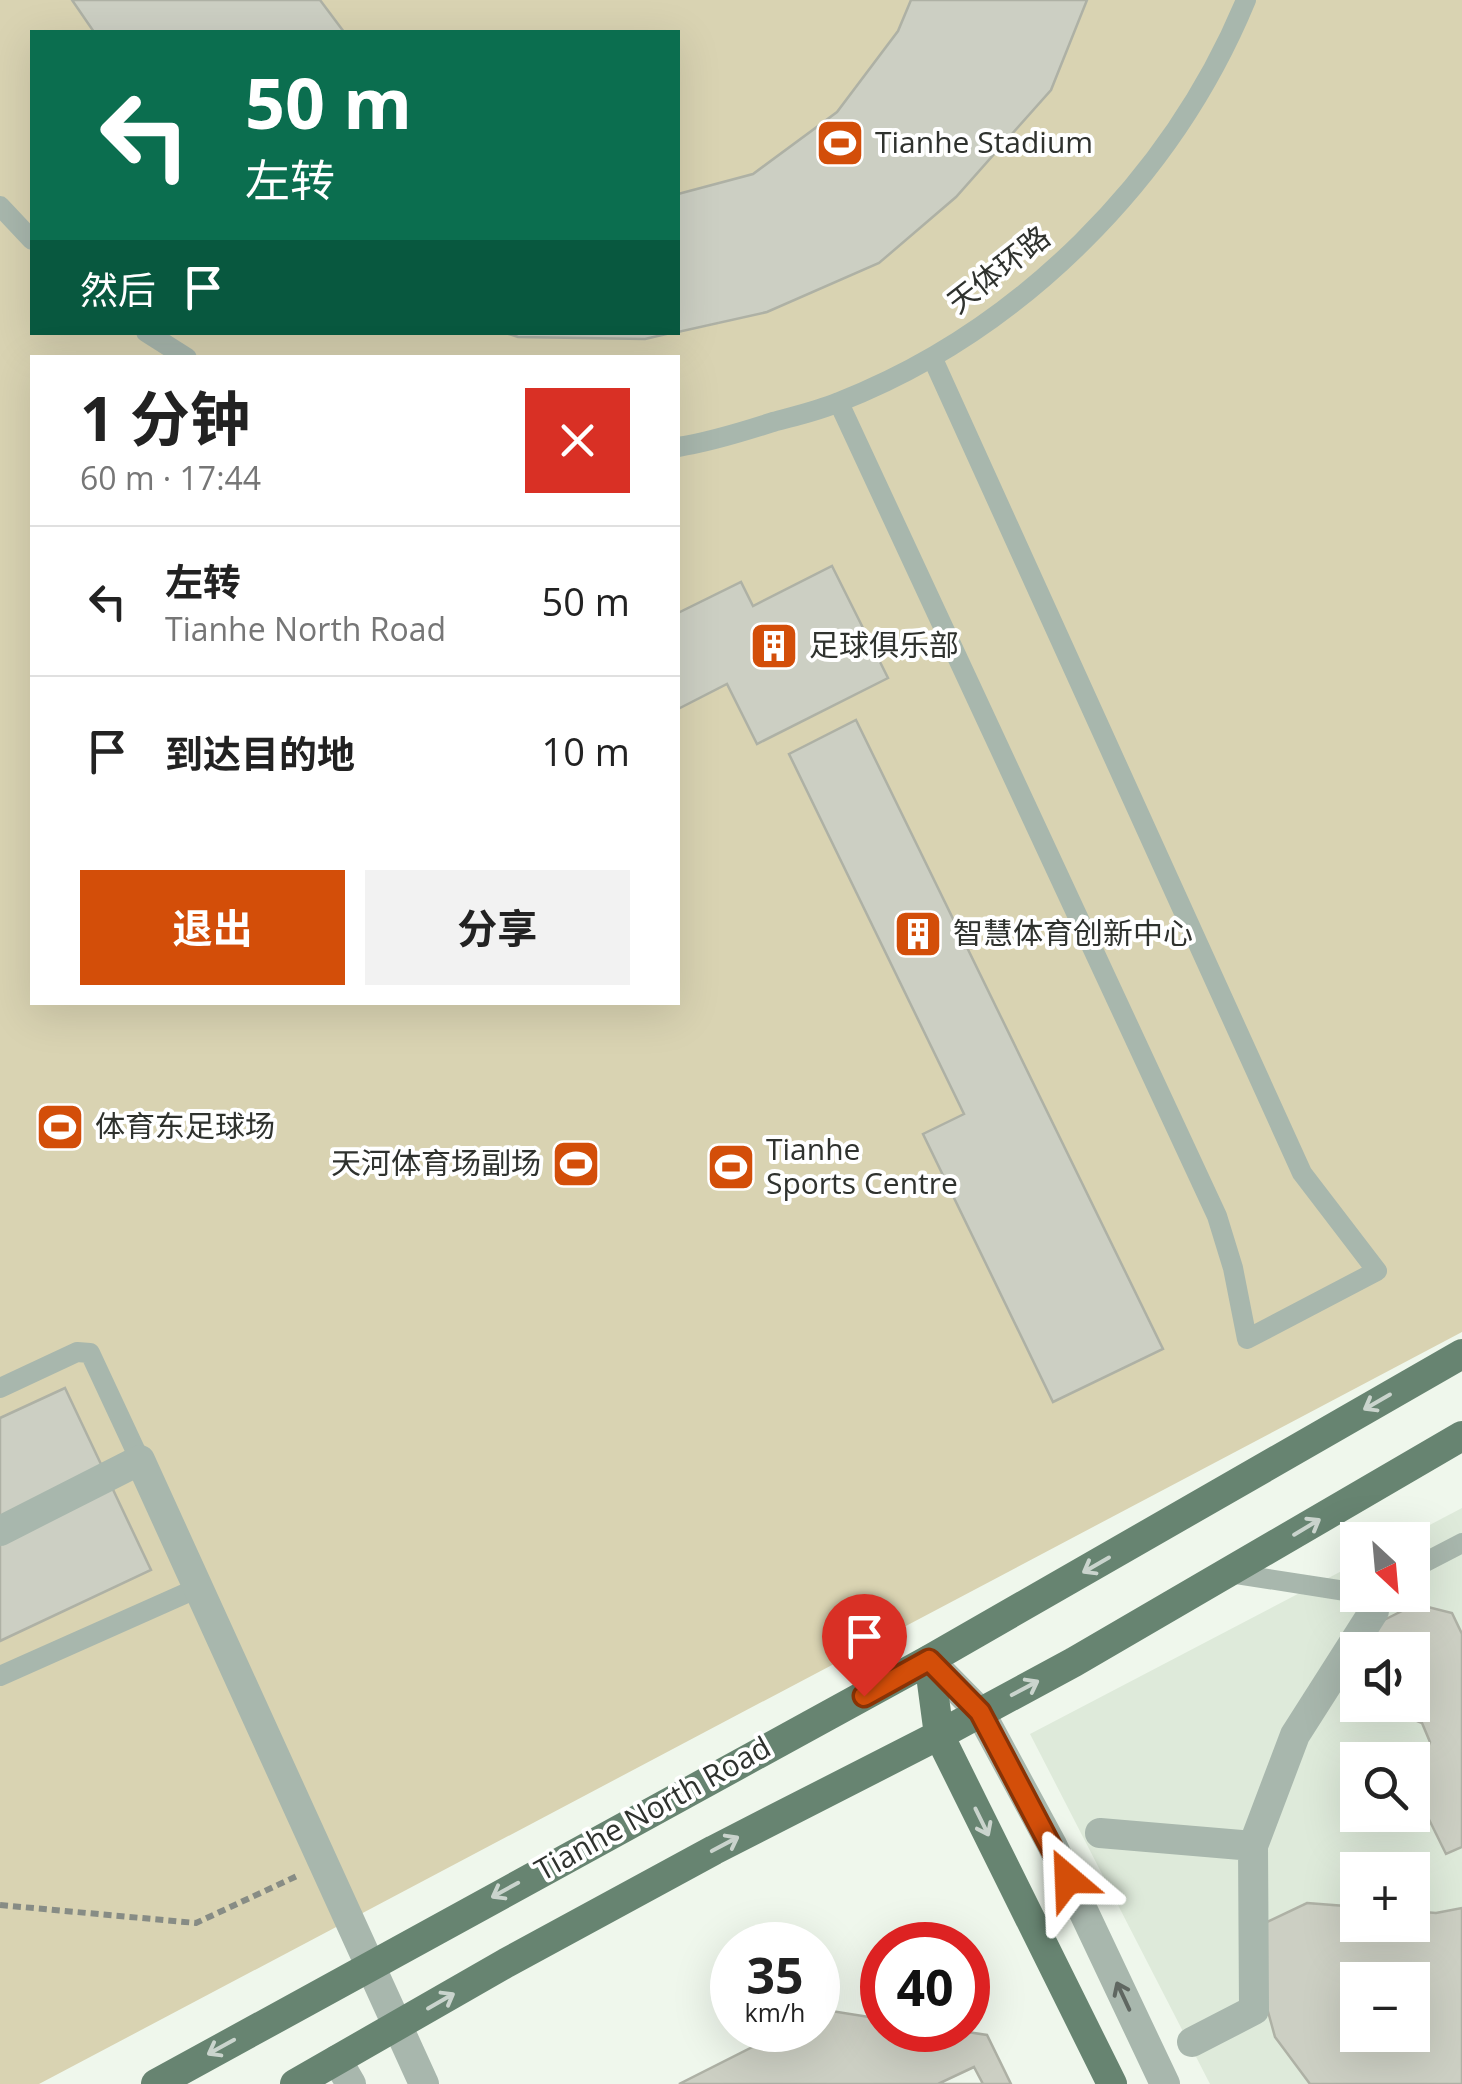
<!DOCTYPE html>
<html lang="zh">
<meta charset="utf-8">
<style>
:root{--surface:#fff;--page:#f2f2f2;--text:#222;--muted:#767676;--line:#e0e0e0;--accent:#d34e09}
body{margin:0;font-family:"Open Sans","Noto Sans SC",sans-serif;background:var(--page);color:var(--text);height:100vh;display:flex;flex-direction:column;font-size:38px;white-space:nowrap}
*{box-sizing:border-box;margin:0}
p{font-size:32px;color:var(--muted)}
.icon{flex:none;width:55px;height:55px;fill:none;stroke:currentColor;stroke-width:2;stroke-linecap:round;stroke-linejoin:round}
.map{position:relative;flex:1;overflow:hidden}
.details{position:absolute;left:30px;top:355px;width:650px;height:650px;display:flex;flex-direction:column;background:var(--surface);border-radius:0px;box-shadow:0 10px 40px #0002}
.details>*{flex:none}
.banner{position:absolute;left:30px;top:30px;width:650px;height:305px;border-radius:0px;box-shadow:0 10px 40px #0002;background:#0b6e4f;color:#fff;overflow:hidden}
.needle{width:65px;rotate:154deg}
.buttons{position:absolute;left:1340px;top:1522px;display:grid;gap:20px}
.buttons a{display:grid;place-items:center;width:90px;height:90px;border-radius:0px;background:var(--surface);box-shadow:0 10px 40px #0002;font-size:50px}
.speed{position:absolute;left:710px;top:1922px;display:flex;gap:20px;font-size:50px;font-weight:700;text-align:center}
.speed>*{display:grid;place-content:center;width:130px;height:130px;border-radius:50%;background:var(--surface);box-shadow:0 10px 40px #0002;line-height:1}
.speed small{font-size:25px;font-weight:400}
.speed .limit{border:15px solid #d22;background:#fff;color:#111}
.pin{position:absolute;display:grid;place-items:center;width:85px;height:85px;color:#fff;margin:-102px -42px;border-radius:50% 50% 50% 0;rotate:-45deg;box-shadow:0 0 10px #0007}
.pin .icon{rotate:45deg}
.me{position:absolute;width:110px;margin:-55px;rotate:334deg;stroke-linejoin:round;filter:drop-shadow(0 0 8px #0008)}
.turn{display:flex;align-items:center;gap:35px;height:210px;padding:0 50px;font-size:45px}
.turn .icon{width:130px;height:130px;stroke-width:2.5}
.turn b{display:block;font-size:70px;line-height:85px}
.then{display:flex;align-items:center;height:95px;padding:0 50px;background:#0003;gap:20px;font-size:38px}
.round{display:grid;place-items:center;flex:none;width:105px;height:105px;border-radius:0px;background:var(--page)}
.head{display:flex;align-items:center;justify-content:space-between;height:170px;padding:0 50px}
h1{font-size:60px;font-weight:700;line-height:75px}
.button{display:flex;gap:20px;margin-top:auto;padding:20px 50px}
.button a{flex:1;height:115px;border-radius:0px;background:var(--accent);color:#fff;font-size:40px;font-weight:700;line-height:115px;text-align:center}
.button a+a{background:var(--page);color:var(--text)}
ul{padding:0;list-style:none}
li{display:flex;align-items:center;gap:30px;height:150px;padding:0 50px;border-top:2px solid var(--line)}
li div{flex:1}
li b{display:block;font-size:38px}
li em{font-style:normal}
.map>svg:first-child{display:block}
.built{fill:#deeada;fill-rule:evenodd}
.green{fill:#d9d3b2;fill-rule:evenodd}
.building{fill:#cccfc3;stroke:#aeb1a5;stroke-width:2.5;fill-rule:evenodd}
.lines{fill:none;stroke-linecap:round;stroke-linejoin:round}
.path{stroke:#878c85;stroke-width:6;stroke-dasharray:8 5;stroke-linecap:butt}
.service{stroke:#a8b7ad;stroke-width:20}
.minor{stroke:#a8b7ad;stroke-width:30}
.tertiary{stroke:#a8b7ad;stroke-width:30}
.primary{stroke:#678471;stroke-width:30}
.oneway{stroke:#cad4cd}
.oneway2{stroke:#5f6761}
.route-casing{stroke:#893306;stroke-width:25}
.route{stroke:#d34e09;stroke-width:18}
.labels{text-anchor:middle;stroke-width:8;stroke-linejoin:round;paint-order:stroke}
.poi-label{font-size:30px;fill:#2f322e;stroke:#fff;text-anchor:start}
.street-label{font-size:30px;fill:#2f322e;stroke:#fff}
</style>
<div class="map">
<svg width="1462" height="2084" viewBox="0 0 1462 2084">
<rect width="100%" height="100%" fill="#eff7ec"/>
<!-- built -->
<path class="built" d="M 1462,1508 L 1462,2084 L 1210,2084 L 1030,1734 L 1357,1563 L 1358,1595 L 1412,1595 L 1412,1540 L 1401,1540 ZM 1358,1650 L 1412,1650 L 1412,1705 L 1358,1705 ZM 1358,1760 L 1412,1760 L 1412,1815 L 1358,1815 ZM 1358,1870 L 1412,1870 L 1412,1925 L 1358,1925 ZM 1358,1980 L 1412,1980 L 1412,2035 L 1358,2035 Z"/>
<!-- green -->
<path class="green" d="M 0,0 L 1462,0 L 1462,1332 L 39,2084 L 0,2084 ZM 32,32 L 678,32 L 678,332 L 32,332 ZM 32,358 L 678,358 L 678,1002 L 32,1002 Z"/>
<!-- building -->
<path class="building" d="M 72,0 L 320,0 L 344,32 L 94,32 Z
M 911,0 L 1087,0 L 1051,90 L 956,197 L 879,263 L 767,312 L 678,332 L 678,194 L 753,174 L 837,112 L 898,31 Z
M 503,332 L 675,332 L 645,339 L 518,337 Z
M 832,566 L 888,678 L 757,744 L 727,684 L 678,709 L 678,613 L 741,582 L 753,606 Z
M 856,720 L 1163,1349 L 1053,1402 L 923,1134 L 964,1114 L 789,754 Z
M 65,1388 L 151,1570 L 0,1641 L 0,1418 Z
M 1416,1604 L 1452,1613 L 1462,1634 L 1462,1847 L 1446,1854 L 1413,1787 L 1430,1742 L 1422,1723 L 1379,1705 L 1412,1705 L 1412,1650 L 1358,1650 L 1358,1665 L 1346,1639 Z
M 1307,1903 L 1358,1907 L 1358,1925 L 1412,1925 L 1412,1911 L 1436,1913 L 1462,1908 L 1462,2084 L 1310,2084 L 1275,2037 L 1246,1932 ZM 1358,1980 L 1412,1980 L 1412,2035 L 1358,2035 Z
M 825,2010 L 882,2019 L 882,2030 L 954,2030 L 987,2035 L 1011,2084 L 679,2084 L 786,2030 L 818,2030 L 818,2014 Z
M 974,2067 L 983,2084 L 938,2084 Z"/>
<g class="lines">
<!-- path -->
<path class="path" d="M 0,1905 L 196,1923 L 297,1876"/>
<!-- service -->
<path class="service" d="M 0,206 L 32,240
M 146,332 L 187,358
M 839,403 L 1217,1216 L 1233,1268 L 1247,1339 L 1377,1271 L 1302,1173 L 932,357
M 678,447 C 710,442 742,432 773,422 C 795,416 818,411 839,402 C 1020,331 1172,179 1246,0
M 0,1388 L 77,1352 L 90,1353 L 145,1471
M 1412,1569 L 1462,1543
M 1230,1573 L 1358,1593
M 0,1676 L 200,1587"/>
<!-- minor -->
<path class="minor" d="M 0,1531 L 140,1460 L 424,2084
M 1100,1833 L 1253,1846 L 1295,1735 L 1374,1611
M 1192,2042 L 1254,2010 L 1253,1846
M 337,2060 L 351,2084"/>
<!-- tertiary -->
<path class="tertiary" d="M 929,1660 L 980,1712 L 1052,1845 L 1165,2084"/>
<!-- primary -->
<path class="primary" d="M 929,1660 L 939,1735 L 1112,2084
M 156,2084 L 929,1660 L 1462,1354
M 295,2084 L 506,1963 L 714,1850 L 939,1735 L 1074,1662 L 1462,1436"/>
</g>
<!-- one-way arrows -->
<defs><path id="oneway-shaft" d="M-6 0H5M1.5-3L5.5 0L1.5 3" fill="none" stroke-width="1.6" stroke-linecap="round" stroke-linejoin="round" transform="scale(2.5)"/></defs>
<g class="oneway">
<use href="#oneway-shaft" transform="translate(1377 1402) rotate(150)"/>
<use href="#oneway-shaft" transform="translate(1307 1527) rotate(-31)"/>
<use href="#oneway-shaft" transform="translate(1096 1565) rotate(150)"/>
<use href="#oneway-shaft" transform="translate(1025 1688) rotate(-28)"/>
<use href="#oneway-shaft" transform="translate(982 1822) rotate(64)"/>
<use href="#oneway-shaft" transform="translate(725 1844) rotate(-28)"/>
<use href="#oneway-shaft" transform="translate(505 1890) rotate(151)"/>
<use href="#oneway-shaft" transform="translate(441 2001) rotate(-30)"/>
<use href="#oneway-shaft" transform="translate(221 2047) rotate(151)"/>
</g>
<use class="oneway2" href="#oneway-shaft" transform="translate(1123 1996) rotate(-115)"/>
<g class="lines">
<!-- route casing -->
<g class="route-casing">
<path id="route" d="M 864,1696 L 929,1660 L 980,1712 L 1068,1879"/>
</g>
<!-- route -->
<use href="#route" class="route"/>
</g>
<!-- icons -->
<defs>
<g id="stadium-square" transform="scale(2.5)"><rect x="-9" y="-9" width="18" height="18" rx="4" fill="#d34e09" stroke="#fff"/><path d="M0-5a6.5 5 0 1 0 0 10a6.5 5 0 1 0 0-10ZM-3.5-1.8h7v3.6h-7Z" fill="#fff"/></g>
<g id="building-square" transform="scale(2.5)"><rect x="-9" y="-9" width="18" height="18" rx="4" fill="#d34e09" stroke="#fff"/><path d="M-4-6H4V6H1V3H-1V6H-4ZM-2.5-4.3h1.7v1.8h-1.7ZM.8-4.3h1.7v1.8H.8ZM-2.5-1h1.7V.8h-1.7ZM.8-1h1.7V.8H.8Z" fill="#fff"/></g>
</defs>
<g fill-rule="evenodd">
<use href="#stadium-square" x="840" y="143"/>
<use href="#building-square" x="774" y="646"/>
<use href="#building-square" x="918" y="934"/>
<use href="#stadium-square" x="60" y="1127"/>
<use href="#stadium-square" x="576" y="1164"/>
<use href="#stadium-square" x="731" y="1167"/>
</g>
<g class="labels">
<!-- poi labels -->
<g class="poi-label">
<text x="875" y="153">Tianhe Stadium</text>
<text x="809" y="656">足球俱乐部</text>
<text x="953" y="944">智慧体育创新中心</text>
<text x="95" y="1137">体育东足球场</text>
<text x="766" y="1160">Tianhe<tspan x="766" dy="34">Sports Centre</tspan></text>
<text x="541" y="1174" text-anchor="end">天河体育场副场</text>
</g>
<!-- street labels -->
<g class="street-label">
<text transform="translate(999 270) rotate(-38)" y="10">天体环路</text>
<text transform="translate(653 1809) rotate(-29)" y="10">Tianhe North Road</text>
</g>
</g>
</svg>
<div class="buttons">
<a><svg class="needle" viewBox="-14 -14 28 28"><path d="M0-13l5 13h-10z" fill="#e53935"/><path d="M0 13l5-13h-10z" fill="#767676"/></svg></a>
<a><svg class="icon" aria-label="sound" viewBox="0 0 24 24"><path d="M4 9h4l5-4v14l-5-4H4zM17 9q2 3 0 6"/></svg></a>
<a><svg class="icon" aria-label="search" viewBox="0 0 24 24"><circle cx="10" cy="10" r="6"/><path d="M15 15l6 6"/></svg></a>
<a>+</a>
<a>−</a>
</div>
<div class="speed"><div>35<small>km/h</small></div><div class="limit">40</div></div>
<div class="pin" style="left:864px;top:1696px;background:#d93025"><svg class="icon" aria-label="arrive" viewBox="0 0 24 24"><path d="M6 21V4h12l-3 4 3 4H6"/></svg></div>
<svg class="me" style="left:1068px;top:1879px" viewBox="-20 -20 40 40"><path d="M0-17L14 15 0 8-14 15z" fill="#d34e09" stroke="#fff" stroke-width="4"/></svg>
<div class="banner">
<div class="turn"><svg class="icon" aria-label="left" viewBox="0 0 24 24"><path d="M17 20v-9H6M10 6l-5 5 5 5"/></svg><div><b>50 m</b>左转</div></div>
<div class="then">然后<svg class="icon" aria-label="arrive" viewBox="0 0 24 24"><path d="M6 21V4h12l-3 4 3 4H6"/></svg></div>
</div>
<section class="details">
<div class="head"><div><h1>1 分钟</h1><p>60 m · 17:44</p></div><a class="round" style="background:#d93025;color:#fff"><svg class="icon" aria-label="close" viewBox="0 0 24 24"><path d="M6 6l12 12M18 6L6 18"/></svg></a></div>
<ul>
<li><svg class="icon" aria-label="left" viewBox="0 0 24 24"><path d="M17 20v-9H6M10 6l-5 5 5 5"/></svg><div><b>左转</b><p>Tianhe North Road</p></div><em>50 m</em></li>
<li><svg class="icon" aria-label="arrive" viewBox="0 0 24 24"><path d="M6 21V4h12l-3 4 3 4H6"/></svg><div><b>到达目的地</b></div><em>10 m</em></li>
</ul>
<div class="button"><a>退出</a><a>分享</a></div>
</section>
</div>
